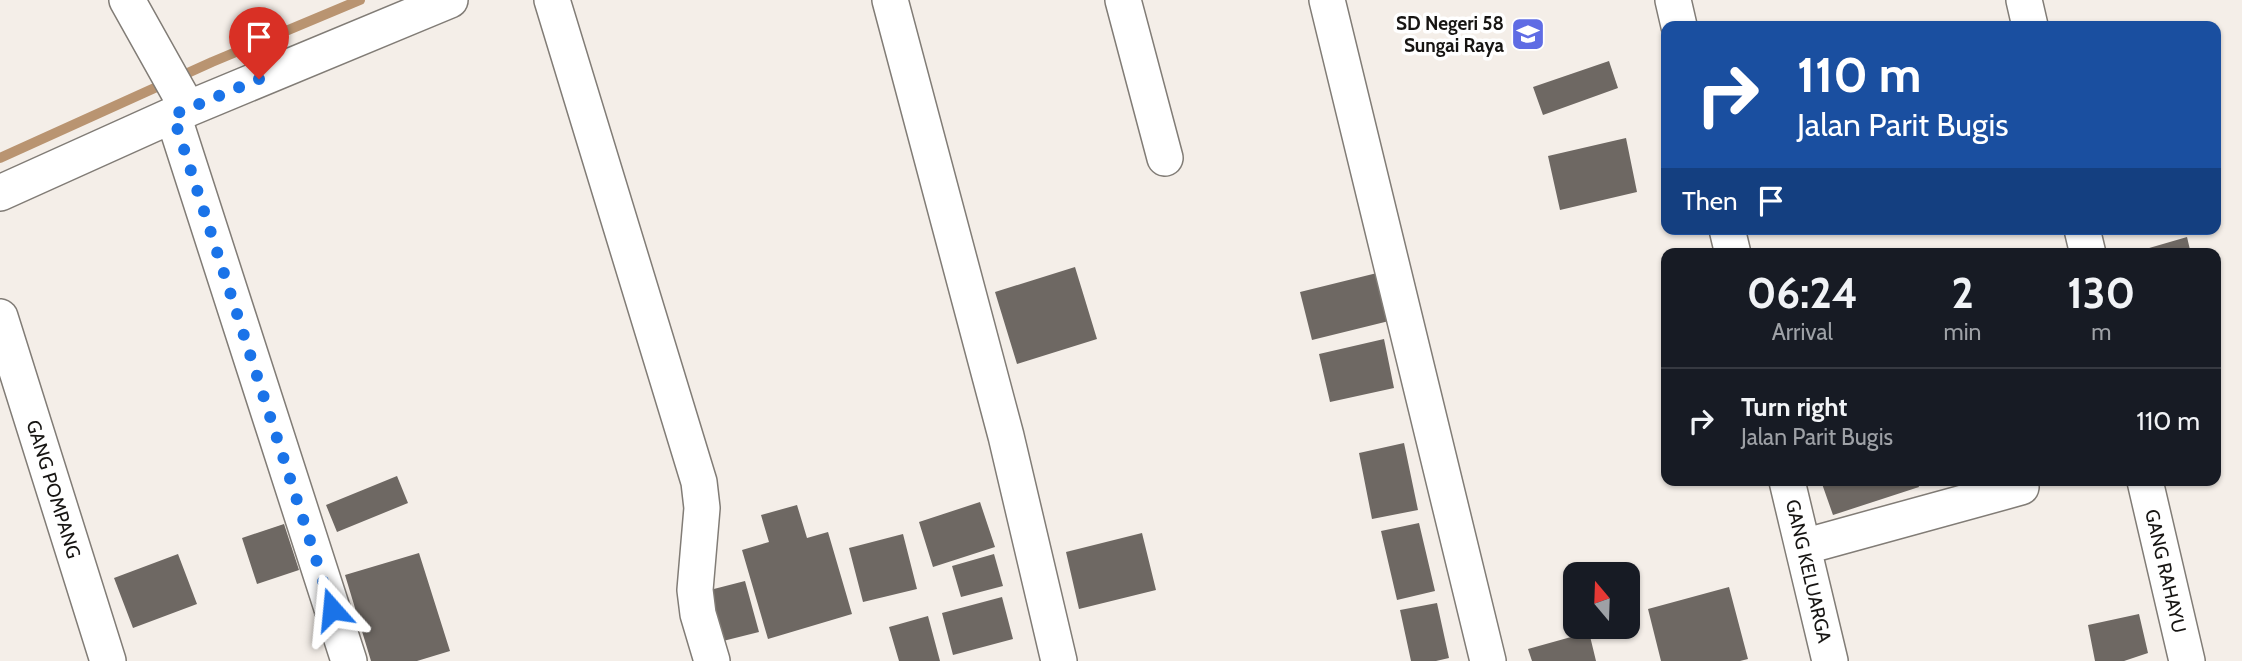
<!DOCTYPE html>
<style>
:root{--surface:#171b24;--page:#20242c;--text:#f1f3f6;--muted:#9ea1a6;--line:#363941}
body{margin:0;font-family:Cabin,sans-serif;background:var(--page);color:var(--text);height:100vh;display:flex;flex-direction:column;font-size:26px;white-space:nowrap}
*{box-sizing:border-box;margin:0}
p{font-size:23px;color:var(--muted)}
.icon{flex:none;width:38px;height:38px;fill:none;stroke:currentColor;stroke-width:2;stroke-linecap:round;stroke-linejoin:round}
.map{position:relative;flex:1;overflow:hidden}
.details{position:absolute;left:1661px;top:248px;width:560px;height:238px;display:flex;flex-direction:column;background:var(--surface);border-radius:14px;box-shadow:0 2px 5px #0004}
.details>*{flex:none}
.guide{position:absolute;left:1661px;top:21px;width:560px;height:214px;border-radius:14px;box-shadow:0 2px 5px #0004;background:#1a4fa0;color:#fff;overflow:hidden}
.needle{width:46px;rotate:341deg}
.tools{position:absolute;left:1563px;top:562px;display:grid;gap:14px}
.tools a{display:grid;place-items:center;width:77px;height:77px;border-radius:14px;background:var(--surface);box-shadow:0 2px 5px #0004;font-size:35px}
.pin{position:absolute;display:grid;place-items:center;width:60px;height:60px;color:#fff;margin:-72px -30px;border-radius:50% 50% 50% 0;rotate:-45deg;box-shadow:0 0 7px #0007}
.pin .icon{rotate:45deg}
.me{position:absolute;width:77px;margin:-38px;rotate:342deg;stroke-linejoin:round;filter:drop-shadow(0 0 5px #0008)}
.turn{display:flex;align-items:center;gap:24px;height:147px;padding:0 21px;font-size:32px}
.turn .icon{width:91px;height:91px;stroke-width:2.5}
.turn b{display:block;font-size:49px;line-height:60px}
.then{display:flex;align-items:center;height:66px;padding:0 21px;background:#0003;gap:14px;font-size:26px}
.eta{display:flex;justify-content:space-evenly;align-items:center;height:119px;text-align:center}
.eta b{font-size:42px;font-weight:700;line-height:49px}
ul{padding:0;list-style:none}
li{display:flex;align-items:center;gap:21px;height:105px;padding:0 21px;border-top:2px solid var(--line)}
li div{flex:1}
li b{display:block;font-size:26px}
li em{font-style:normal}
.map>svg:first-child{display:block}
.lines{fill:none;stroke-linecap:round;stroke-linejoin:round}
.stream{stroke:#b99471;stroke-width:10}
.building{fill:#6e6863}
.minor-casing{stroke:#817c76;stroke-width:38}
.minor{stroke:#fff;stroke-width:35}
.route{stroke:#1a73e8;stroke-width:12;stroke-dasharray:0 21.6}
.labels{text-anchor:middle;stroke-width:7;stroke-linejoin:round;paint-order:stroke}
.poi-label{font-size:19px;font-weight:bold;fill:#171513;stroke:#fff;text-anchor:end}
.street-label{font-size:19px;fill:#171513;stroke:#fff}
</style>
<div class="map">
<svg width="2242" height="661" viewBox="0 0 2242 661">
<rect width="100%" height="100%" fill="#f4eee8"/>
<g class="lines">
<!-- stream -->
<path class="stream" d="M 0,158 L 212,62 L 360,0"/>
</g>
<!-- building -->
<path class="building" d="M 1609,61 L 1618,88 L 1543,115 L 1533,87 Z
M 1626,138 L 1637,192 L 1560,210 L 1548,156 Z
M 2187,237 L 2191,254 L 2132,254 L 2132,253 Z
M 1075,267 L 1097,339 L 1017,364 L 995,292 Z
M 1377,273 L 1389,321 L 1312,340 L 1300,292 Z
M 1384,339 L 1394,388 L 1330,402 L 1319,354 Z
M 1404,443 L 1418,510 L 1372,519 L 1359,453 Z
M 397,476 L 408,503 L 337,532 L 326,505 Z
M 1821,481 L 1917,481 L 1919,487 L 1833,515 Z
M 980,502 L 995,547 L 933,567 L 919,522 Z
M 797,505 L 807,538 L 828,532 L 852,614 L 768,639 L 742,550 L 769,542 L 761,515 Z
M 1419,523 L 1435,591 L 1397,600 L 1381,531 Z
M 284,524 L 299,570 L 257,584 L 242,538 Z
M 1142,533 L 1156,590 L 1079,609 L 1066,552 Z
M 903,534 L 917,589 L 863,602 L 849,548 Z
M 419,553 L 450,651 L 417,661 L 371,661 L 345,575 Z
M 178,554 L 197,604 L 133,628 L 114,578 Z
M 994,554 L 1003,586 L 961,597 L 952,566 Z
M 745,581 L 759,632 L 719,642 L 706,591 Z
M 1729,587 L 1748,659 L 1740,661 L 1661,661 L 1648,609 Z
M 1002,597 L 1013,639 L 953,655 L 942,613 Z
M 1437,603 L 1449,658 L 1436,661 L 1411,661 L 1400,610 Z
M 2139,614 L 2148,653 L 2124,661 L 2095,661 L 2088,625 Z
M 928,616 L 940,661 L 899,661 L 889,627 Z
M 1589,632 L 1596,661 L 1532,661 L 1528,649 Z"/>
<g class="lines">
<!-- minor casing -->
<g class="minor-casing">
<path id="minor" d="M 127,0 L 188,109
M 552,0 L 699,482 L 702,508 L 695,590 L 698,614 L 712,661
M 890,0 L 1006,436 L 1059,661
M 1123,0 L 1165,158
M 1327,0 L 1488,661
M 1673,0 L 1679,26
M 2024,0 L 2030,26
M 173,115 L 349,661
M 0,193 L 173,115 L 450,0
M 1727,229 L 1733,254
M 2082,229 L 2088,254
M 0,317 L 108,661
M 1787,481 L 1830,661
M 2145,481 L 2187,661
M 1803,547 L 2021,487"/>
</g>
<!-- minor -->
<use href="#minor" class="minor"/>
</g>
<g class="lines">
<!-- route -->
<path class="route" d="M 259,79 L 173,115 L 332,609"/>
</g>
<!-- icons -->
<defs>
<g id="school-square" transform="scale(1.75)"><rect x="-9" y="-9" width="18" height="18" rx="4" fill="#5f6ce4" stroke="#fff"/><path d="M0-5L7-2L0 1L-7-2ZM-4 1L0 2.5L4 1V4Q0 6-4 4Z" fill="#fff"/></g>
</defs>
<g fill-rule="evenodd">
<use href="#school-square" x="1528" y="34"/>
</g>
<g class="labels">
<!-- poi labels -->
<g class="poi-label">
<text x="1504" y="30">SD Negeri 58<tspan x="1504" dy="22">Sungai Raya</tspan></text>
</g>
<!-- street labels -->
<g class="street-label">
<text transform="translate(54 489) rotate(73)" y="7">GANG POMPANG</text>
<text transform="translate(1809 571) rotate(77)" y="7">GANG KELUARGA</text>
<text transform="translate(2166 571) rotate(77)" y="7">GANG RAHAYU</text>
</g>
</g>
</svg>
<div class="tools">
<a><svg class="needle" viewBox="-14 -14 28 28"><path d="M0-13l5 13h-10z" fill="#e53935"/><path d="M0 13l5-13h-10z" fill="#9ea1a6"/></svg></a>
</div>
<div class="pin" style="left:259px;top:79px;background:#d93025"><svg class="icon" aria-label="arrive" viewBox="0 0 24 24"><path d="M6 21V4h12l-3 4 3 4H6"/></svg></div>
<svg class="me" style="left:332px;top:609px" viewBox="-20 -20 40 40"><path d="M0-17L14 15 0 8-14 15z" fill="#1a73e8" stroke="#fff" stroke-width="4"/></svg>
<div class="guide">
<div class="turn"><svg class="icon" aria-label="right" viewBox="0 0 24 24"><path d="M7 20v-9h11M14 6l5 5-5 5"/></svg><div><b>110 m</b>Jalan Parit Bugis</div></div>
<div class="then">Then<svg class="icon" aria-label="arrive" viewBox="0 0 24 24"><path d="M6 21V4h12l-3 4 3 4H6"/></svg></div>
</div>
<section class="details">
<div class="eta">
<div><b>06:24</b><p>Arrival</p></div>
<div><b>2</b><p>min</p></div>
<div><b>130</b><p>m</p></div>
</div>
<ul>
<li><svg class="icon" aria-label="right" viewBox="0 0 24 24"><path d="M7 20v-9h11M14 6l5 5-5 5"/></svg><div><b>Turn right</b><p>Jalan Parit Bugis</p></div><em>110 m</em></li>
</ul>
</section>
</div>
